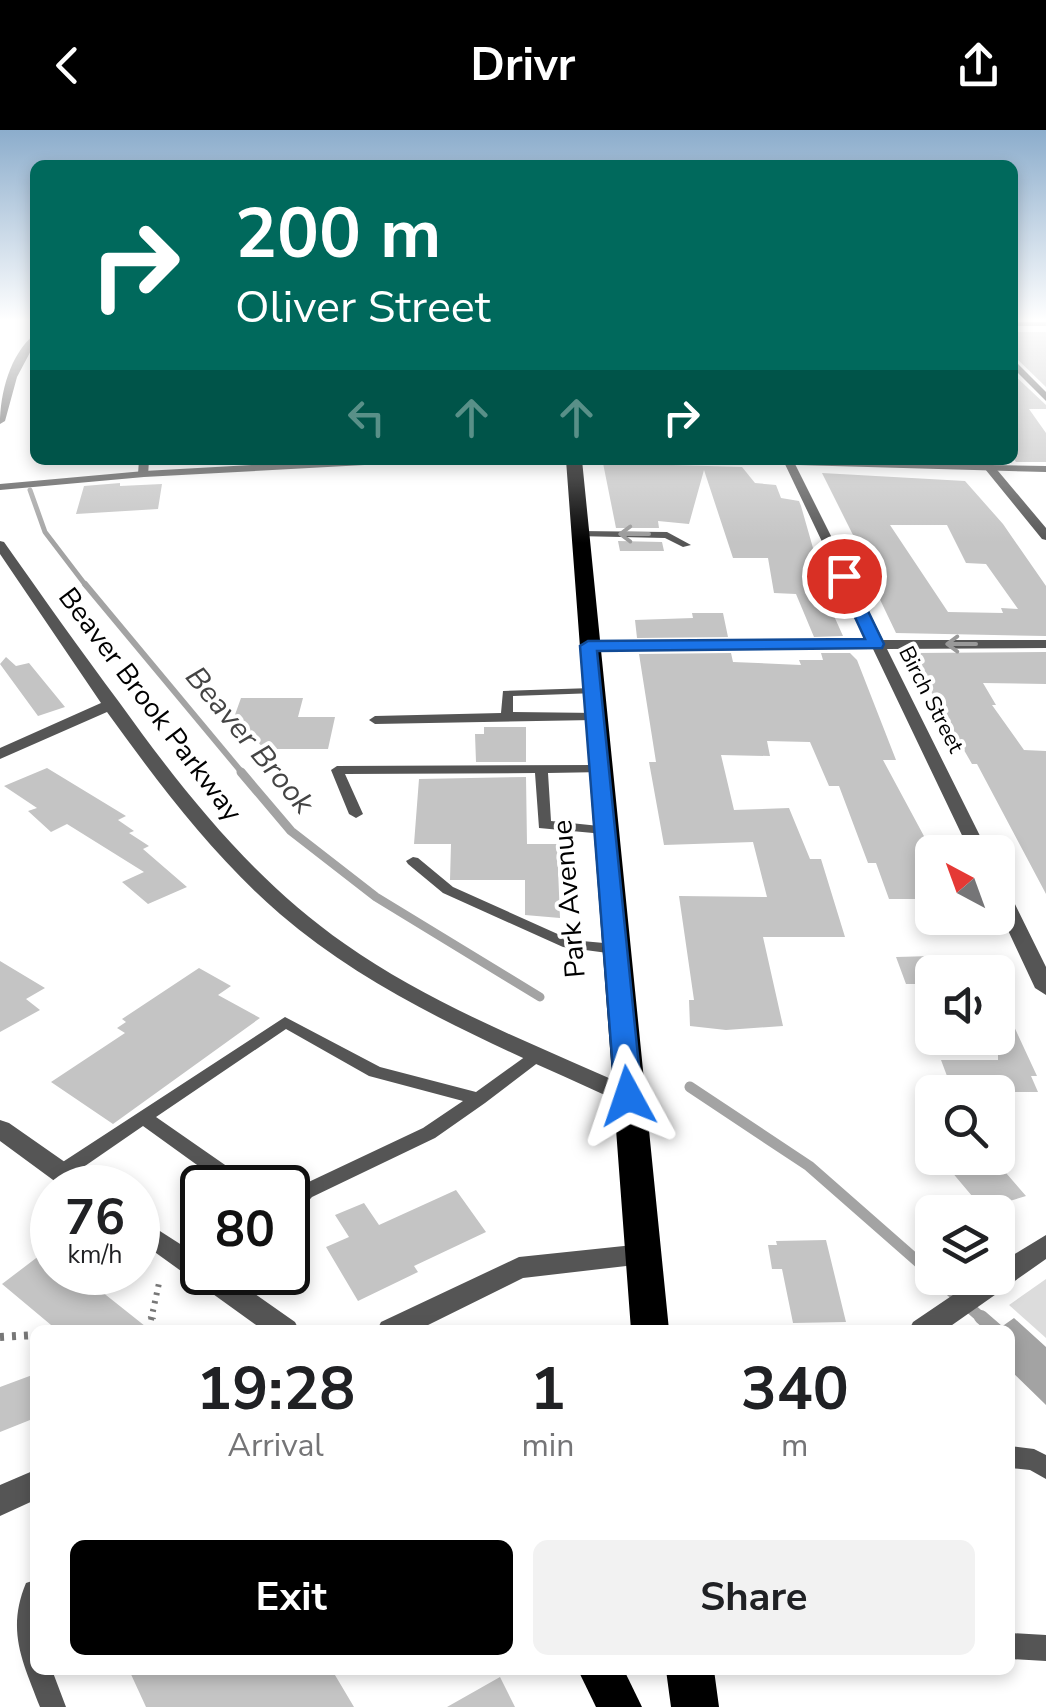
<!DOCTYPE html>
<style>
:root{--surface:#fff;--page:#f2f2f2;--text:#202124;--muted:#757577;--accent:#000}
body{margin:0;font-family:"Nunito Sans",sans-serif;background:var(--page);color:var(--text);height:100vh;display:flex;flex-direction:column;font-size:38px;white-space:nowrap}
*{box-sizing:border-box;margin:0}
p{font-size:32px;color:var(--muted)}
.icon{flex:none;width:55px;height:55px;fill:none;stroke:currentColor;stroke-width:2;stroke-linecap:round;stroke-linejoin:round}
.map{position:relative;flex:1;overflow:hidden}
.side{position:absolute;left:30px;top:1195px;width:985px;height:350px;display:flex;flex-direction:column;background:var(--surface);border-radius:15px;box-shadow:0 5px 15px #0003}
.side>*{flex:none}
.hud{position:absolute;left:30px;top:30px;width:988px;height:305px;border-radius:15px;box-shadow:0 5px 15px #0003;background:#00695c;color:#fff;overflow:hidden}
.needle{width:65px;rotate:319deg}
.fabs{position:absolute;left:915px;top:705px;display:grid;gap:20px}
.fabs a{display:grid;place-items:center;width:100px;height:100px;border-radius:15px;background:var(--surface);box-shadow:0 5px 15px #0003;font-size:50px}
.speed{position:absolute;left:30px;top:1035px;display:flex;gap:20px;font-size:50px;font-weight:700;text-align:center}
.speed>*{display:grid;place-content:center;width:130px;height:130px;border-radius:50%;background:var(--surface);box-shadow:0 5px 15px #0003;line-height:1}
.speed small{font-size:25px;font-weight:400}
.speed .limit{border:5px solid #111;border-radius:15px;background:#fff;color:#111}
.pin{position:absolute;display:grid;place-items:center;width:85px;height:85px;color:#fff;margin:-42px;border:5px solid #fff;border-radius:50%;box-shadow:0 2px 10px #0007}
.me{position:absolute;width:110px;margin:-55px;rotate:355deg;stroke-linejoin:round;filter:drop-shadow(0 0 8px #0008)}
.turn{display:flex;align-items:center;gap:35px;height:210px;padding:0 40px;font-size:45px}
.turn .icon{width:130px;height:130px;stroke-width:2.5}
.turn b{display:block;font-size:70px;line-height:85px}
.lanes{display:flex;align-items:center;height:95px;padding:0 40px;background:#0003;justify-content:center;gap:50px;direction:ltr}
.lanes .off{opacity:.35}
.eta{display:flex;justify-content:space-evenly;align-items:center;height:170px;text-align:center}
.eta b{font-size:60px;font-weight:700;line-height:70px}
.action{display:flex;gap:20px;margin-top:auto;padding:20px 40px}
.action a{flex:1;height:115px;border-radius:15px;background:var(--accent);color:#fff;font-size:40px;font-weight:700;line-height:115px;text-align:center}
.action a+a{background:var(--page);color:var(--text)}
header{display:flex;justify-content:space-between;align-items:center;height:130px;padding:0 40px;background:var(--accent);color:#fff;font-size:45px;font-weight:700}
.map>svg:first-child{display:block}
.green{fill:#dcdcdc}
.water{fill:#a3a3a3}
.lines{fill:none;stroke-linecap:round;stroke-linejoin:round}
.stream-far4{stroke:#a3a3a3;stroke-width:5}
.stream-far3{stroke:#a3a3a3;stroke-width:6}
.stream-far2{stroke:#a3a3a3;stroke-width:9}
.stream-far1{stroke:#a3a3a3;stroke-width:11}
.stream{stroke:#a3a3a3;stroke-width:14}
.building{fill:#c4c4c4;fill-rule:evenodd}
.path-far1{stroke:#777;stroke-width:6;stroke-dasharray:2.5 6;stroke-linecap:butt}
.path{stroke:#777;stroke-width:8;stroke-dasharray:4 8;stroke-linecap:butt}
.service{fill:#555;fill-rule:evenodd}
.minor{fill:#555;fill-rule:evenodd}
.tertiary{fill:#555;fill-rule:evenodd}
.primary{fill:#000;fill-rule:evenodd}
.trunk{fill:#000;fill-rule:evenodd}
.oneway{stroke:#999}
.route{fill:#1a73e8;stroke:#114b97;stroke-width:2.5}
.labels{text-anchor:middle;stroke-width:8;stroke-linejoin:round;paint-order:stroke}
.far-street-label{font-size:22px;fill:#000;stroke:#fff}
.street-label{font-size:28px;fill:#000;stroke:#fff}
.water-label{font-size:30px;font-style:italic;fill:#444;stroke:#fff}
</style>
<header><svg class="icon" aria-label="back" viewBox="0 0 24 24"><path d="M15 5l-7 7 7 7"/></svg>Drivr<svg class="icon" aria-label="share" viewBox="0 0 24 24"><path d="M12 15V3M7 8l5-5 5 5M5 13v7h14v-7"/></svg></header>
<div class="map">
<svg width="1046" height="1577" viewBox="0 0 1046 1577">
<rect width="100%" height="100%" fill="#fff"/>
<!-- green -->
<path class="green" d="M 1046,1149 L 1046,1208 L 1009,1175 Z"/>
<!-- water -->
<path class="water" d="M 1014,1188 L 1046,1217 L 1046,1275 L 1010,1240 L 1010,1200 L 997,1200 Z"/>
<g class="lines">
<!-- stream-far4 -->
<path class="stream-far4" d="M 30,360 L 45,402 L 87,457"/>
<!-- stream-far3 -->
<path class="stream-far3" d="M 85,454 L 244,645"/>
<!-- stream-far2 -->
<path class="stream-far2" d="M 241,642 L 291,701 L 376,767 L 540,867"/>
<!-- stream-far1 -->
<path class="stream-far1" d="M 690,957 L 809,1036 L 932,1144
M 936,1148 L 984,1190"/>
<!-- stream -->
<path class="stream" d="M 981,1187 L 996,1200"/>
</g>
<!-- building -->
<path class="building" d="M 1012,202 L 1046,202 L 1046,257 L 1012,224 Z
M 1012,243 L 1046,275 L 1046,279 L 1029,279 L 1046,303 L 1046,332 L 1016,332 L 1012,327 Z
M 603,333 L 742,337 L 755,353 L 776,355 L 781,368 L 799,371 L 801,376 L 821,446 L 816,446 L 843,506 L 814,507 L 796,464 L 774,463 L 768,428 L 733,428 L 704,340 L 689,394 L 658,391 L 659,398 L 616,398 Z
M 822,343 L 965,351 L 1003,394 L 1046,456 L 1046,506 L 896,503 L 874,457 L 879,457 ZM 890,395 L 947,395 L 966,433 L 986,434 L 1018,479 L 1001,478 L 1003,483 L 948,482 Z
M 120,353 L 120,356 L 162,354 L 158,379 L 76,384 L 84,356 Z
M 618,411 L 662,412 L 664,421 L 620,421 Z
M 692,483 L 723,483 L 728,507 L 637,508 L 635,490 L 693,488 Z
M 1046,522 L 1046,554 L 983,553 L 996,575 L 992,575 L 1024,620 L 1046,621 L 1046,764 L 977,634 L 972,634 L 934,568 L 914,523 Z
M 731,523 L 733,532 L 801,535 L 799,530 L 823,530 L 821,523 L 850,523 L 857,530 L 896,630 L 883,630 L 932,721 L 932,769 L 889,769 L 876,733 L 868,733 L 839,656 L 829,656 L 810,612 L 767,611 L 770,626 L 721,625 L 734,680 L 789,678 L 810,729 L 821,729 L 845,807 L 763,807 L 783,896 L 726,900 L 690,896 L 689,870 L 694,870 L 679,766 L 767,767 L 753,712 L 664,715 L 649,632 L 656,632 L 639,524 Z
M 6,527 L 16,536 L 29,533 L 65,577 L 38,586 L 0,534 Z
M 241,568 L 303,568 L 298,587 L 335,587 L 328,619 L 264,619 L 242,593 L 232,593 Z
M 484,597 L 526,597 L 526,632 L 476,632 L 475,604 L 484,604 Z
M 47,638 L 126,686 L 118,690 L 134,701 L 129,703 L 149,716 L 143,719 L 187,757 L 148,774 L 122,752 L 144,742 L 67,694 L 51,702 L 28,681 L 37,678 L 4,656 Z
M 526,647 L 527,714 L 557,714 L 560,788 L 525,785 L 525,750 L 450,750 L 451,714 L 414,714 L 419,649 Z
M 932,826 L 932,854 L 906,854 L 896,827 Z
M 0,831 L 45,858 L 26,869 L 40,880 L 0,902 Z
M 199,838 L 231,856 L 218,865 L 260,888 L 113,994 L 51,952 L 125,903 L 117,898 L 126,892 L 122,889 Z
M 998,862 L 1037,946 L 1031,946 L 1038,962 L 953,962 L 941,930 L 998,930 Z
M 940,1028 L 993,1028 L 1026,1066 L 983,1079 Z
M 456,1060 L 486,1102 L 414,1136 L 418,1142 L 358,1171 L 326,1117 L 349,1107 L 335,1085 L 364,1073 L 379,1095 Z
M 826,1110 L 846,1192 L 793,1193 L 782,1139 L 772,1139 L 768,1115 L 777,1115 L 776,1111 Z
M 52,1116 L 52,1142 L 77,1142 L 150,1200 L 57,1200 L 2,1154 Z
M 35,1244 L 35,1288 L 0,1302 L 0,1257 Z
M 129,1540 L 332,1540 L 354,1577 L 146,1577 Z
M 500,1547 L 515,1577 L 447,1577 Z"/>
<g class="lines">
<!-- path-far1 -->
<path class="path-far1" d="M 151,1190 L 159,1153"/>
<!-- path -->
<path class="path" d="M 149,1200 L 152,1187
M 0,1207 L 35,1205"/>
<!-- service -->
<path class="service" d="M 579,401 L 667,402 L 691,415 L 683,417 L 665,408 L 576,406 L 574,404 Z
M 592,558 L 598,561 L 596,563 L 513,566 L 513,582 L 598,583 L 600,586 L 594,590 L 375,594 L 369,590 L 375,586 L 501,583 L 503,561 Z
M 599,635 L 604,636 L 604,642 L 548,643 L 551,691 L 609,697 L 611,700 L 609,703 L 604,704 L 539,698 L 535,643 L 345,644 L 363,684 L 356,688 L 349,684 L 331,640 L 337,636 Z
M 413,727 L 418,728 L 453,757 L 571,810 L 615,814 L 623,819 L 615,824 L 563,817 L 443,763 L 408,734 L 406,731 Z
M 285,887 L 380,937 L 476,962 L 533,921 L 545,921 L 548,925 L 485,973 L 435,1008 L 312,1067 L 295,1085 L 288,1087 L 288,1068 L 298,1057 L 423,998 L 463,971 L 369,946 L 286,899 L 156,987 L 251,1053 L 253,1058 L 229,1058 L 143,996 L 69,1047 L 62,1049 L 55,1047 L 53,1042 L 55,1037 Z
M 1010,1316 L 1034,1319 L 1046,1325 L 1046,1349 L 1030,1340 L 1010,1338 Z
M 35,1450 L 35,1540 L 52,1540 L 66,1577 L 40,1577 C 23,1532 6,1501 26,1453 Z
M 1010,1503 L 1046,1505 L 1046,1531 L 1010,1529 Z"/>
<!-- minor -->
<path class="minor" d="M 1012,192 L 1046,192 L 1046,196 L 1012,196 Z
M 35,204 L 35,213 L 17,247 L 5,291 L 0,294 C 0,263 10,224 35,204 Z
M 1012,228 L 1046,262 L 1046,271 L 1012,237 Z
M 139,330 L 149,330 L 148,346 L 138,344 Z
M 783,330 L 793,330 L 883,510 L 1046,510 L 1046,518 L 887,519 L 988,722 L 970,722 L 873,519 L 588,520 L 581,516 L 588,512 L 869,510 Z
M 985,335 L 993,335 L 1046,398 L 1046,410 L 1042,409 L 985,339 Z
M 0,411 L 4,412 C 42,466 81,521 119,572 C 183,661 251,748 345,814 C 433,876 538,916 636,960 L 640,966 L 636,972 L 620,972 C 503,918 379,869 280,784 C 213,726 159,654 107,582 L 0,629 L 0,618 L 101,573 L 0,424 Z
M 998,754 L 1008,760 L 1046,837 L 1046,865 L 1035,858 L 998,779 Z
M 1046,1105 L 1046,1129 L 945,1200 L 909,1200 L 913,1192 L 978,1148 L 998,1148 L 998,1134 Z
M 643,1114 L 652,1117 L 656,1125 L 652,1133 L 523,1148 L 418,1200 L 377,1200 L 381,1192 L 519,1127 Z
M 35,1340 L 35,1370 L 0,1386 L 0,1355 Z"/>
<!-- tertiary -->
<path class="tertiary" d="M 340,330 L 406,330 L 401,333 L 144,347 L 0,360 L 0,354 L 144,341 Z
M 726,330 L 1046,336 L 1046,342 L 731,333 Z
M 0,990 L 9,993 L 92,1051 L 95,1058 L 64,1058 L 0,1011 Z
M 138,1087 L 202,1128 L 202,1142 L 224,1142 L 295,1192 L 299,1200 L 263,1200 L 138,1110 Z"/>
<!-- primary -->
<path class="primary" d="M 578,1540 L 624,1540 L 642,1577 L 596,1577 Z"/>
<!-- trunk -->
<path class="trunk" d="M 566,330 L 582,330 L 669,1200 L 631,1200 Z
M 666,1540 L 714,1540 L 719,1577 L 671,1577 Z"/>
</g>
<!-- one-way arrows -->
<defs><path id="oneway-shaft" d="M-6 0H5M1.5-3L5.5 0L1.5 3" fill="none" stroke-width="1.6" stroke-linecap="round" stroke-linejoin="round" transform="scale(2.5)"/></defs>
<g class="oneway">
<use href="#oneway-shaft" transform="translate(634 404) rotate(180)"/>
<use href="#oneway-shaft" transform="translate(961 514) rotate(-180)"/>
</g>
<!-- sky -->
<linearGradient id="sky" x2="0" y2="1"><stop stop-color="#8cadcc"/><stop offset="0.46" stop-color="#fff"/><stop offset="1" stop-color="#fff" stop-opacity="0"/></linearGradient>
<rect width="1046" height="413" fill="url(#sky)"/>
<!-- route -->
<path class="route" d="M 838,443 L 851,446 L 884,514 L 882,518 L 597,521 L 642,966 L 638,973 L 619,973 L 615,966 L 580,516 L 588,511 L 865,509 L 836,446 Z"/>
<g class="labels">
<!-- far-street labels -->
<g class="far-street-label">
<text transform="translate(932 569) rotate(63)" y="8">Birch Street</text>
</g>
<!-- street labels -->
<g class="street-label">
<text transform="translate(151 574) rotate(53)" y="10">Beaver Brook Parkway</text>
<text transform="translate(568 769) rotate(-95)" y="10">Park Avenue</text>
</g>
<!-- water labels -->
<g class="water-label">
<text transform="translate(250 610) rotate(50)" y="10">Beaver Brook</text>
</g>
</g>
</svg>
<div class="fabs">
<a><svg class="needle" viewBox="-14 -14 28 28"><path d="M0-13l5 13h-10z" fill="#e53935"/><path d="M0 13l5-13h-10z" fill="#757577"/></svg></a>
<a><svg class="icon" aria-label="sound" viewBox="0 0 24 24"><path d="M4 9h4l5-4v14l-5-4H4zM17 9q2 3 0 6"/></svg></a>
<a><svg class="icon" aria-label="search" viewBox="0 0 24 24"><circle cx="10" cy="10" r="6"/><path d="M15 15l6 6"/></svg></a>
<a><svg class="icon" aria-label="layers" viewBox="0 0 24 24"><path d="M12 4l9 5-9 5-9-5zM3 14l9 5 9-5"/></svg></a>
</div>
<div class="speed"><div>76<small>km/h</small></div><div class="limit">80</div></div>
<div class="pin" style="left:844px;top:446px;background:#d93025"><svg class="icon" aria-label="arrive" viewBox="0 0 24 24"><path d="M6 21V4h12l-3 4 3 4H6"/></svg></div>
<svg class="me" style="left:628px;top:966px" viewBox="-20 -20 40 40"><path d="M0-17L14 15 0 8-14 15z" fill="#1a73e8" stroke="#fff" stroke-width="4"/></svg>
<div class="hud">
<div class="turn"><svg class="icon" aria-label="right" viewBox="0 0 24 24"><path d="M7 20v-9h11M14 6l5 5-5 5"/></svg><div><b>200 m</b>Oliver Street</div></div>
<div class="lanes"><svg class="icon off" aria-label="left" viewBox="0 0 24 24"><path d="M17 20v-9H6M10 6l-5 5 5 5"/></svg><svg class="icon off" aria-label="ahead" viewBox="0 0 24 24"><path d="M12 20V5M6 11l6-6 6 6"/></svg><svg class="icon off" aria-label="ahead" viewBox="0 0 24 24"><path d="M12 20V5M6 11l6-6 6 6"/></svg><svg class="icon" aria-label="right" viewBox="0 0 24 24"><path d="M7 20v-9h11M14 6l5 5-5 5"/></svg></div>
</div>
<section class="side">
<div class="eta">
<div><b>19:28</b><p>Arrival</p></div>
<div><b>1</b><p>min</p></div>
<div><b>340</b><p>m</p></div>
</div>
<div class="action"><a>Exit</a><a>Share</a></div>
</section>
</div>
